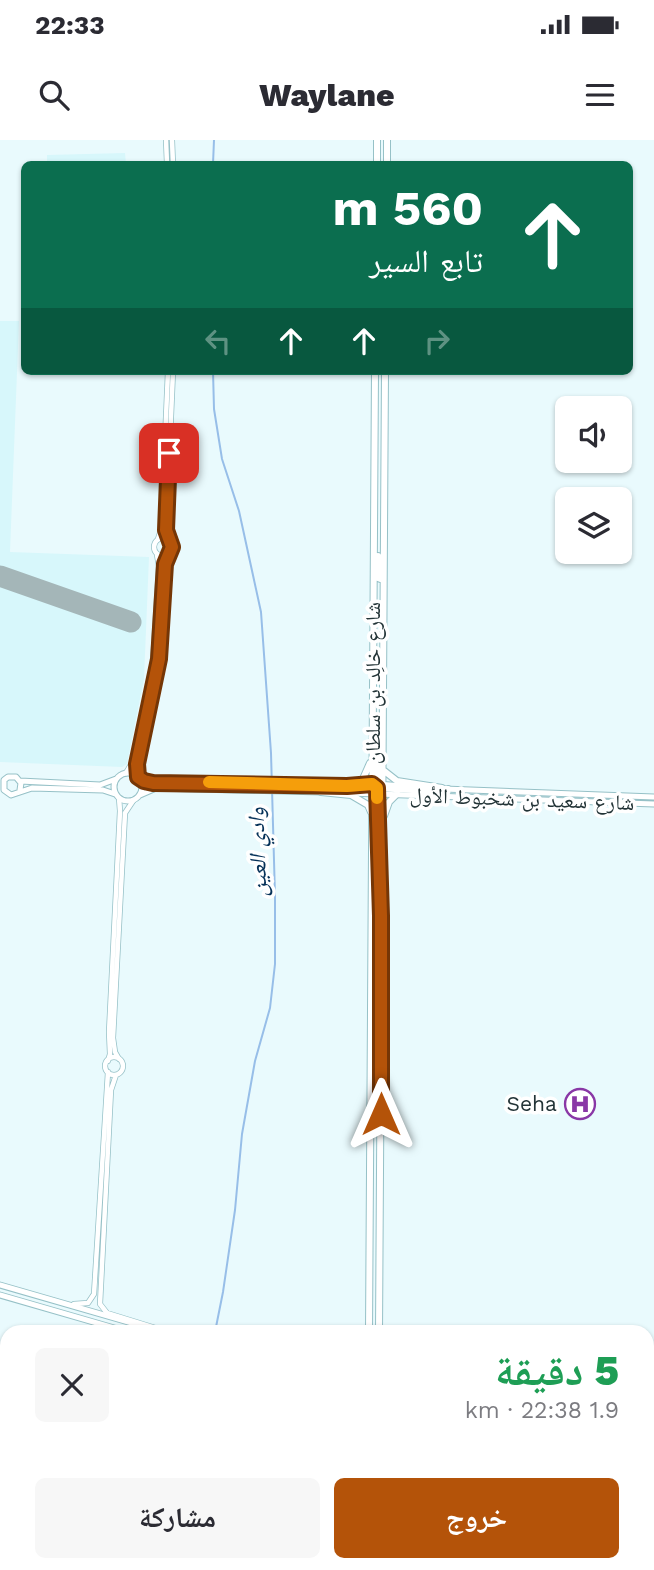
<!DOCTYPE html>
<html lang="ar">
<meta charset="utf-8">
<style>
:root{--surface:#fff;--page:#f7f7f7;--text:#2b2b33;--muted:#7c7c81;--accent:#b45309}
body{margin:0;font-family:"Work Sans","Noto Naskh Arabic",sans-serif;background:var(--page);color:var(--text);direction:rtl;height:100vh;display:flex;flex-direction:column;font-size:26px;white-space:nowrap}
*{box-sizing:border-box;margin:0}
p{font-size:23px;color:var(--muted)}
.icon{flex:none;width:38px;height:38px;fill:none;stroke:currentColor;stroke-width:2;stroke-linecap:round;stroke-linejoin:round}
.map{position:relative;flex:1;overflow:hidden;direction:ltr}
.sheet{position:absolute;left:0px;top:1185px;width:654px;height:247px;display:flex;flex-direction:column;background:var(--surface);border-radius:21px 21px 0 0;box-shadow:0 2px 5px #0004;direction:rtl}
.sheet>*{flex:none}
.hud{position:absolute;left:21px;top:21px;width:612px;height:214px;border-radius:10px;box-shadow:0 2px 5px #0004;direction:rtl;background:#0b6e4f;color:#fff;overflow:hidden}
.tools{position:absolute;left:555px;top:256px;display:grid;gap:14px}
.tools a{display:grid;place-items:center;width:77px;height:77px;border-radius:10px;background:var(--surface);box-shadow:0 2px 5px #0004;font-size:35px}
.pin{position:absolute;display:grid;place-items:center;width:60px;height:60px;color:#fff;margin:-30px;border-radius:14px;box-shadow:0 4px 10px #0006}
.me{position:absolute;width:77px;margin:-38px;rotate:0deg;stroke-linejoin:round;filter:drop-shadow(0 0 5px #0008)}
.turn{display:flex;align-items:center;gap:24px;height:147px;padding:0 35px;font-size:32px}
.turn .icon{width:91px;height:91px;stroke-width:2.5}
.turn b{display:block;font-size:49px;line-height:60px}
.lanes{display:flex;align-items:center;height:66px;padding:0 35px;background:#0003;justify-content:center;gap:35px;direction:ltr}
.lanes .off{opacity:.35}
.round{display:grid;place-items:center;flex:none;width:74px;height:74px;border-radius:10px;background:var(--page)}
.headline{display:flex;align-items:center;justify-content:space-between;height:119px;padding:0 35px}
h1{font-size:42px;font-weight:800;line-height:52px;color:#1e9e55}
.cta{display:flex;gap:14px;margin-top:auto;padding:14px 35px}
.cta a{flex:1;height:80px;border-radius:10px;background:var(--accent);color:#fff;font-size:28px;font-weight:800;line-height:80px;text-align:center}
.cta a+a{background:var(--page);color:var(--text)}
.status{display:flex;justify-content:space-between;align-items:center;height:49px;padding:0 35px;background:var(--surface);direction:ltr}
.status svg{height:19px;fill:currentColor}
header{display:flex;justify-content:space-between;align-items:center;height:91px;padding:0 35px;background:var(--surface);font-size:32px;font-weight:800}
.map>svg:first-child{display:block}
.built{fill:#d7f7fb}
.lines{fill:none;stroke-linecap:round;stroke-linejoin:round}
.stream{stroke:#97bee8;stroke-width:2}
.runway{stroke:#a4b6b8;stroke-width:21}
.tertiary-casing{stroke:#96c1c7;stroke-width:6}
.secondary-casing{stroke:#96c1c7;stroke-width:7}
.primary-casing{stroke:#96c1c7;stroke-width:8}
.tertiary{stroke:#fff;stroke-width:4.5}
.secondary{stroke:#fff;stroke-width:5}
.primary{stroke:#fff;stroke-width:6}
.route-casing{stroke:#753606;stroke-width:18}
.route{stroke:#b45309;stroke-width:12}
.slow{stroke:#f59e0b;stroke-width:12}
.labels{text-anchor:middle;stroke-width:7;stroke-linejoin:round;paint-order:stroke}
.street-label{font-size:21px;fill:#233437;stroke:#fff}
.poi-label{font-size:21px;fill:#233437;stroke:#fff;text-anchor:end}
.water-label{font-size:23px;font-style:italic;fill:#053158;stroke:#fff}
</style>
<div class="status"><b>22:33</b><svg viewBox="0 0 49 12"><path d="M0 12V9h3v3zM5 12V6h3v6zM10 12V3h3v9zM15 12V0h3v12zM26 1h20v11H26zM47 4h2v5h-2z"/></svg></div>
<header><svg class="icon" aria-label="menu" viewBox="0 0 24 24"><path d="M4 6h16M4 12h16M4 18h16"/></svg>Waylane<svg class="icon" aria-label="search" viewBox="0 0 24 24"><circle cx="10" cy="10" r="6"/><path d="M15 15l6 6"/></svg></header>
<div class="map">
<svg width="654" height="1430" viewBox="0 0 654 1430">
<rect width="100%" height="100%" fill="#e9fafd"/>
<!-- built -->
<path class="built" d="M 125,13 L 126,24 L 47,24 L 47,15 Z
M 0,181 L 19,181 L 10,412 L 149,417 L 144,539 L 127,624 L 122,627 L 0,622 Z"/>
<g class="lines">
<!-- stream -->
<path class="stream" d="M 213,24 L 214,0
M 213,231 L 214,269 L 222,319 L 239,371 L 261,472 L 271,613 L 275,756 L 275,824 L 270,868 L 255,921 L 242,994 L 235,1070 L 223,1152 L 215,1192
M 199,1430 L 199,1424"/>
<!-- runway -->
<path class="runway" d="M 0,436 L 131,482"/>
<!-- tertiary casing -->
<g class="tertiary-casing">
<path id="tertiary" d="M 166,0 L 167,24
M 172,0 L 173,24
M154 407a9 9 0 1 1 18 0a9 9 0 1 1-18 0Z
M 158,399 L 161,390 L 168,231
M 169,399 L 166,390 L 173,231
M 126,633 L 133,621 L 153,521 L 159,426 L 157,415
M 138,637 L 137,624 L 159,519 L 165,424 L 168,415
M105 926a9 9 0 1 1 18 0a9 9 0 1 1-18 0Z
M 119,919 L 115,912 L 113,898 L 125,673 L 133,661
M 108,921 L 110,914 L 109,892 L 120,671 L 119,658
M 116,935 L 111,950 L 100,1164 L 107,1173 L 162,1190
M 74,1164 L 88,1163 L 94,1154 L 108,932"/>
</g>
<!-- secondary casing -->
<g class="secondary-casing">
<path id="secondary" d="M114 647a14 14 0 1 1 28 0a14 14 0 1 1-28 0Z
M 140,640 L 153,643 L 343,646
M 20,641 L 100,645 L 116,639
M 353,646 L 377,644 L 417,647
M 444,649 L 654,657
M 20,650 L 21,643 L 16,637 L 8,637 L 4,640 L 4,650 L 11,655 L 32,648 L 103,650 L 115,654
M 349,653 L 654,664
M 140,655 L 156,648 L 322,652
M 0,1145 L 163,1192
M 0,1155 L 128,1192
M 600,1430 L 603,1424
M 609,1430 L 611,1424"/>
</g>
<!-- primary casing -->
<g class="primary-casing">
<path id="primary" d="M 377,24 L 377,0
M 387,24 L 387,0
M 378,416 L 378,438 L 383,440
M 376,598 L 378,649
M 383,630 L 397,641 L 442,648
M 347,646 L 362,641 L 370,623
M 377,649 L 377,687
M 331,651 L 341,648 L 374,649
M 321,652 L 351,655 L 368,665 L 371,672
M 372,653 L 377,648 L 430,651 L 448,649
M 384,676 L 389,662 L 397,654
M 369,1192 L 375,231
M 379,1192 L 385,231
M 648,1329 L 654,1331
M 648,1339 L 654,1341
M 648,1352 L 654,1346
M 300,1430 L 303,1424
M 310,1430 L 312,1424"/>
</g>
<!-- tertiary -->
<use href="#tertiary" class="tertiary"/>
<!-- secondary -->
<use href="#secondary" class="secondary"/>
<!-- primary -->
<use href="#primary" class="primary"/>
</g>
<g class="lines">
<!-- route casing -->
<g class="route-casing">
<path id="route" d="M 169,313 L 166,390 L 172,407 L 165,424 L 159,519 L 137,624 L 138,637 L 144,641 L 153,643 L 347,646 L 372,644 L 377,648 L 381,776 L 381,974"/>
</g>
<!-- route -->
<use href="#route" class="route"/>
<!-- slow -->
<path class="slow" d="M 209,642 L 347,646 L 372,644 L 377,648 L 377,658"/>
</g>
<!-- icons -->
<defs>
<g id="hospital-ring" transform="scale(1.575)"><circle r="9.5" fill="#fff" stroke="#8937a6" stroke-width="1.5"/><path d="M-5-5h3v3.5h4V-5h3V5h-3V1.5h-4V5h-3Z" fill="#8937a6"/></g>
</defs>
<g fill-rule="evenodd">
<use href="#hospital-ring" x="580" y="964"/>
</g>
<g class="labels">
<!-- street labels -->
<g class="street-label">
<text transform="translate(373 543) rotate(-90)" y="7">شارع خالِد بن سلطان</text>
<text transform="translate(522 659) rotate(2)" y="7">شارع سعيد بن شخبوط الأول</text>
</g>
<!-- poi labels -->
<g class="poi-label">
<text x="557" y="971">Seha</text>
</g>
<!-- water labels -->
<g class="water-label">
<text transform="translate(257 712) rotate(-92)" y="8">وادي العين</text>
</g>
</g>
</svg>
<div class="tools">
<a><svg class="icon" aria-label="sound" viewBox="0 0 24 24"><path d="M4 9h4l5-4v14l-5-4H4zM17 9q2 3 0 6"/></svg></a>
<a><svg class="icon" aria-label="layers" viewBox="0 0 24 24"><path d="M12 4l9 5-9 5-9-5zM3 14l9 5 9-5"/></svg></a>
</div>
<div class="pin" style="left:169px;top:313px;background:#d93025"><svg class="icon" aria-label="arrive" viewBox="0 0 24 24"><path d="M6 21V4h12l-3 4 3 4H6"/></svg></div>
<svg class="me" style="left:381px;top:974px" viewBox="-20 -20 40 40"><path d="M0-17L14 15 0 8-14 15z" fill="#b45309" stroke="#fff" stroke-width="4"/></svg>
<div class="hud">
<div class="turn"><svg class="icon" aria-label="ahead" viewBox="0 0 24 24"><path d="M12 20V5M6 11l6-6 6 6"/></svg><div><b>560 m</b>تابع السير</div></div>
<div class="lanes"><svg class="icon off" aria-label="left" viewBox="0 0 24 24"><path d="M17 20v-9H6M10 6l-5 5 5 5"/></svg><svg class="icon" aria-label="ahead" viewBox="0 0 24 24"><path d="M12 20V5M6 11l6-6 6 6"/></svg><svg class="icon" aria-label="ahead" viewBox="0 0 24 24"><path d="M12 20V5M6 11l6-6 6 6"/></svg><svg class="icon off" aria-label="right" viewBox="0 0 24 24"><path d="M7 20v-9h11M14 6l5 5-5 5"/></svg></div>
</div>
<section class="sheet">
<div class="headline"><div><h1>5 دقيقة</h1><p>1.9 km · 22:38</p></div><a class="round"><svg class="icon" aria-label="close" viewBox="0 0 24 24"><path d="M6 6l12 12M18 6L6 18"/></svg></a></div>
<div class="cta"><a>خروج</a><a>مشاركة</a></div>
</section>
</div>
